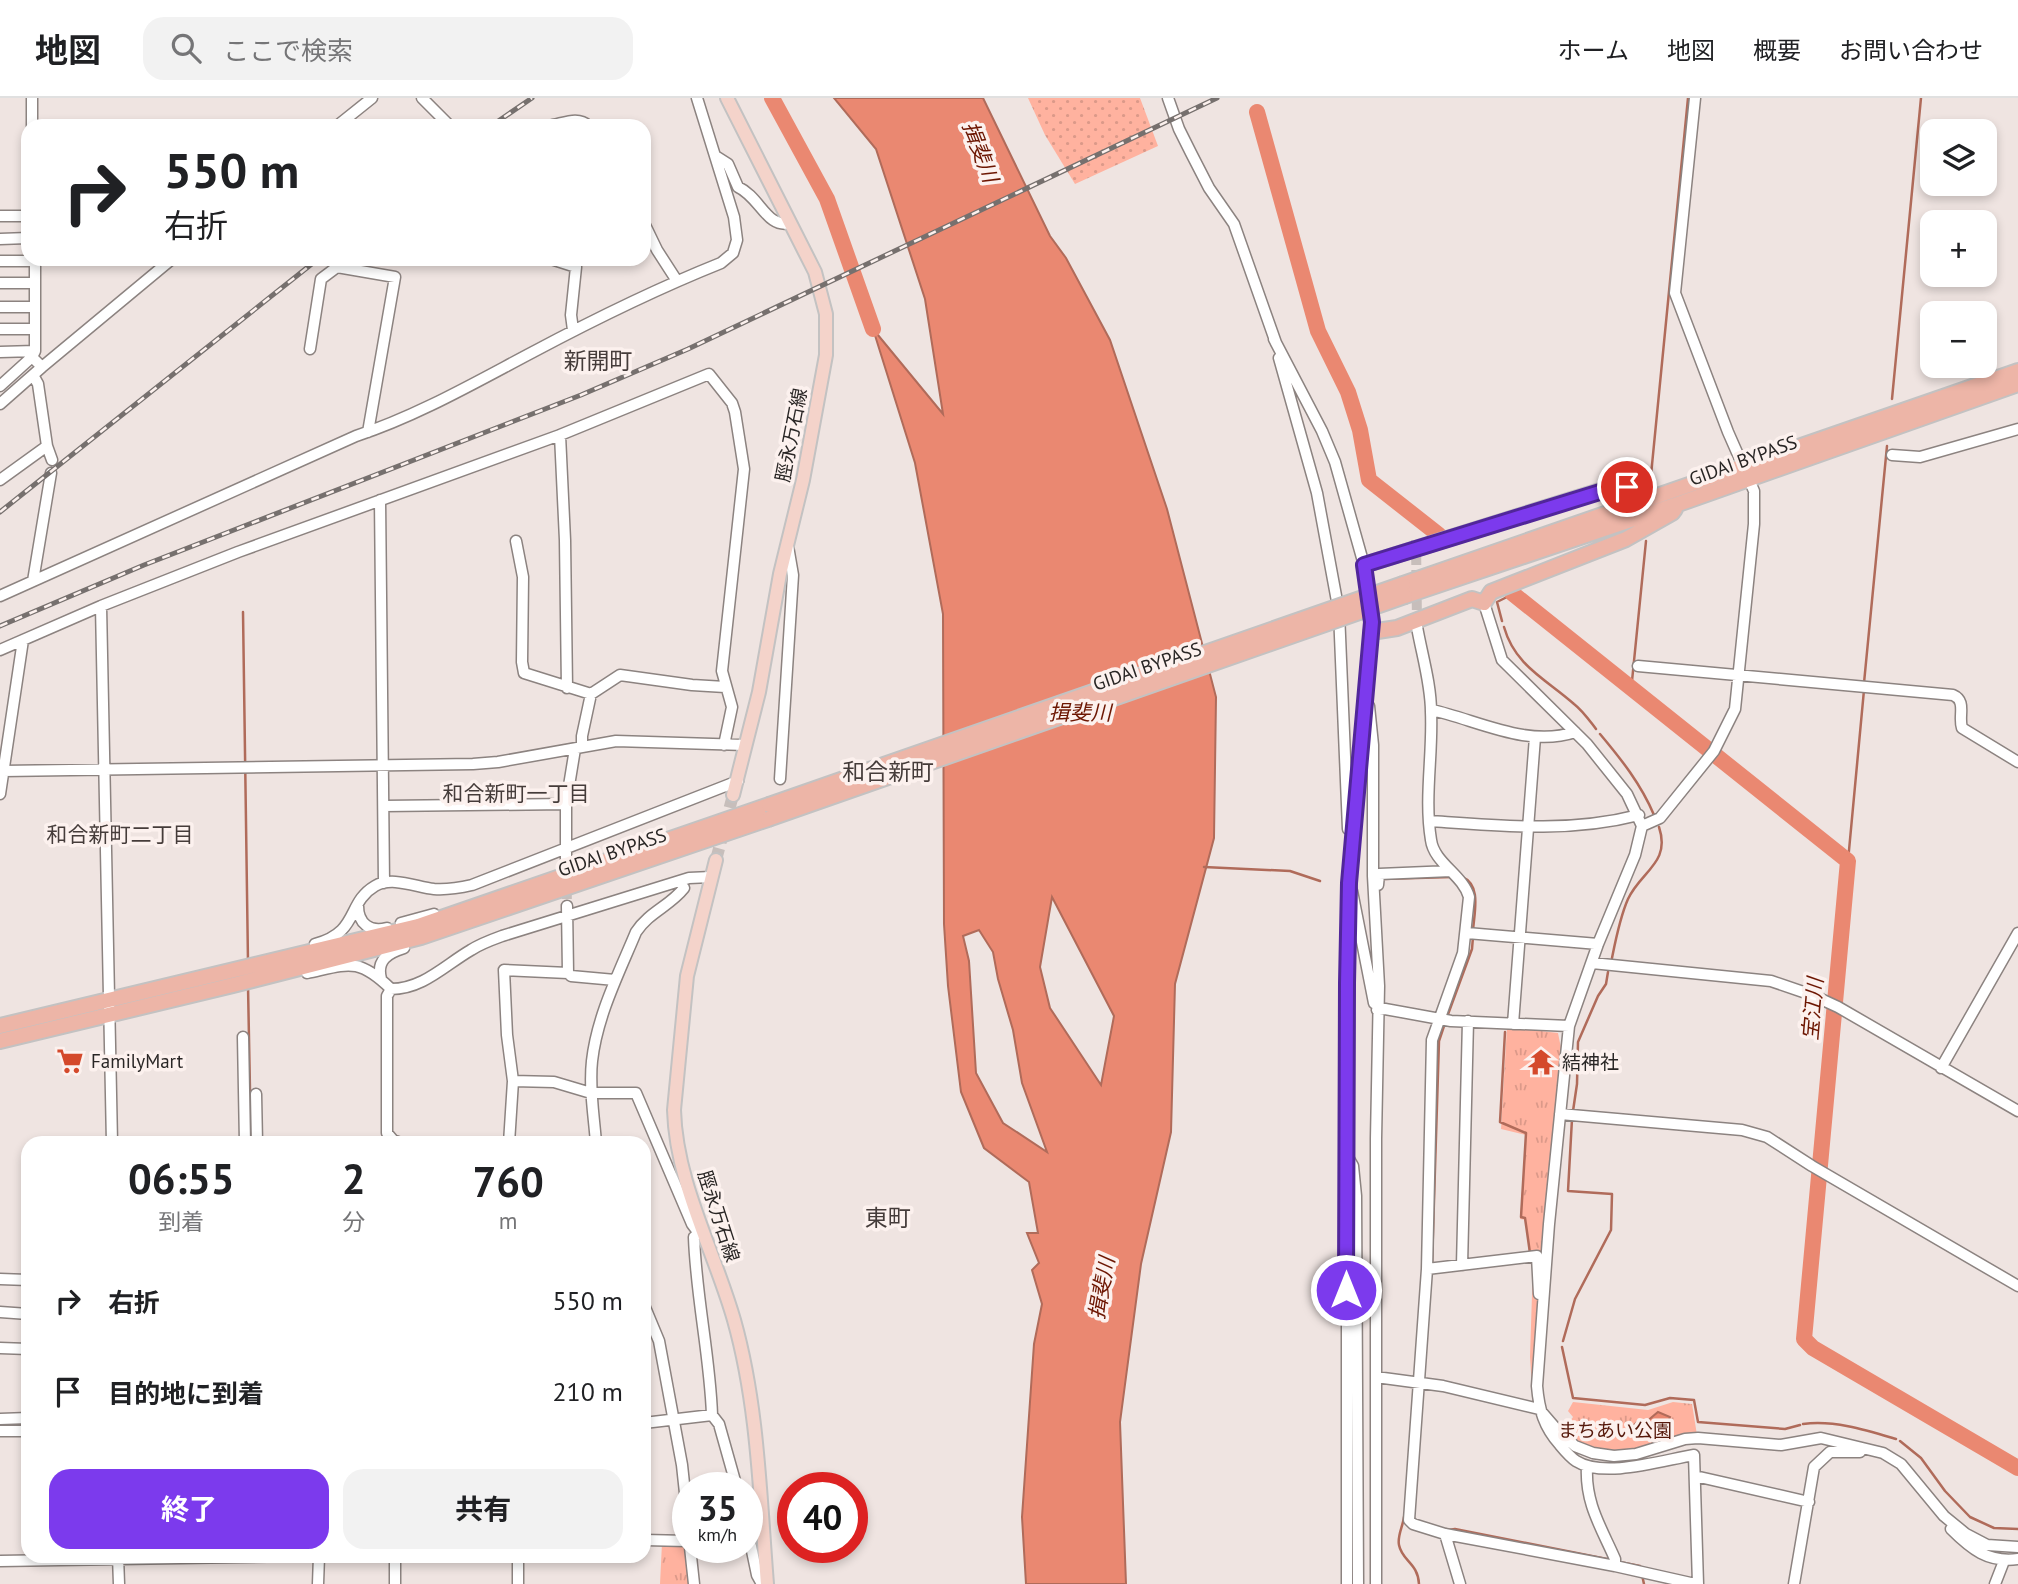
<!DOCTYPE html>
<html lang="ja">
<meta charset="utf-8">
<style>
:root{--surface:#fff;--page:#f2f2f2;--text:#202124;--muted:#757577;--line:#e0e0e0;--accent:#7c3aed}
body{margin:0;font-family:"PT Sans","Noto Sans JP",sans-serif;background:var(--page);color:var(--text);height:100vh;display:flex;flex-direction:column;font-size:26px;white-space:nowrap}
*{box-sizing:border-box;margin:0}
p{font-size:23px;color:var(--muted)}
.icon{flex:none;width:38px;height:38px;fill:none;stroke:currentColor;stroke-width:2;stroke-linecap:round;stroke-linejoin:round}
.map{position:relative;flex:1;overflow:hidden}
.sheet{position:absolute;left:21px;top:1038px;width:630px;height:427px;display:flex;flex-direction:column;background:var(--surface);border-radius:21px;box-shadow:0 4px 10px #0003}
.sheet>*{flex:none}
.top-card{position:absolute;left:21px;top:21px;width:630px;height:147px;border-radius:21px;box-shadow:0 4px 10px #0003;background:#fff;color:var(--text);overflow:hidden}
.buttons{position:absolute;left:1920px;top:21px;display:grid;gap:14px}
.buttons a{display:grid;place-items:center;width:77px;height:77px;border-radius:14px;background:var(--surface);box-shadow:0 4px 10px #0003;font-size:35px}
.speed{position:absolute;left:672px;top:1374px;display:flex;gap:14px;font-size:35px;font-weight:700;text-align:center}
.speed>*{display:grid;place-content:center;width:91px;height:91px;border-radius:50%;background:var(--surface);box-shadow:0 4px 10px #0003;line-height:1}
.speed small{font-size:18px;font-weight:400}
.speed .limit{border:10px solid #d22;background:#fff;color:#111}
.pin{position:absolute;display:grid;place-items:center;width:60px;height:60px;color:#fff;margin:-30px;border:4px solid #fff;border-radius:50%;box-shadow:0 2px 7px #0007}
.me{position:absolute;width:77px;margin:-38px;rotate:0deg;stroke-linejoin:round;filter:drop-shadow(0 0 5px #0008)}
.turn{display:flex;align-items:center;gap:24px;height:147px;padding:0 28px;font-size:32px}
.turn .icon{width:91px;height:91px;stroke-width:2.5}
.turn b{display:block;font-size:49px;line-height:60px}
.eta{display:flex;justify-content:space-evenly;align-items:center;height:119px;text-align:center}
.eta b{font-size:42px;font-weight:700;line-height:49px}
.cta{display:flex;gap:14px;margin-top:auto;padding:14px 28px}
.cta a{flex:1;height:80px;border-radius:21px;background:var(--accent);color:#fff;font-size:28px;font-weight:700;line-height:80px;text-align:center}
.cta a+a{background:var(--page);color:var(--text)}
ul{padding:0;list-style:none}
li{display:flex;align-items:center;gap:21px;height:91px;padding:0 28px}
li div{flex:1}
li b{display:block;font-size:26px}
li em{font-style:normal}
header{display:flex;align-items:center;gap:42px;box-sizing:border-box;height:98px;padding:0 35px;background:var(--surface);border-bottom:2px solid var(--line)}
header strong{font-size:33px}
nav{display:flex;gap:38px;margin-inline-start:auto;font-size:24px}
.search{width:490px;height:63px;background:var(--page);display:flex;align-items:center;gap:18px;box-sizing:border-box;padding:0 24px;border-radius:21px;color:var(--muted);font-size:26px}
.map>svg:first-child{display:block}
.grass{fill:url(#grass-dots)}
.park{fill:url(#park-tufts)}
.water{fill:#ea8871;stroke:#b06b5a;stroke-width:2;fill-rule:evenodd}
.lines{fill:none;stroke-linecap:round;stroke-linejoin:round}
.stream{stroke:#b06b5a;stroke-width:2.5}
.river{stroke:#ea8871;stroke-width:16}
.minor-tunnel{stroke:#c7bebb;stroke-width:10;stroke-dasharray:10 5;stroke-linecap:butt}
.major-tunnel{stroke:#c7bebb;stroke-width:12;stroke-dasharray:12 6;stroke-linecap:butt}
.minor-casing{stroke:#8c8380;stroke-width:13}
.major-casing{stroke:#c3c2c2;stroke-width:16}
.highway-casing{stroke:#c3c2c2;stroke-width:18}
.minor{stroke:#fff;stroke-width:10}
.major{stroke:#f4d3ca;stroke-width:12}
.highway{stroke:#edb5a7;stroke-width:14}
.rail-casing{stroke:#76706e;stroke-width:5}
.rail{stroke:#fcf1ee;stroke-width:2.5;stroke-dasharray:8;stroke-linecap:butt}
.highway-bridge-casing{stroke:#c3c2c2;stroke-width:18;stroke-linecap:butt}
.highway-bridge{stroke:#edb5a7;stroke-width:14}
.route-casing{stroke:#51269a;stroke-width:18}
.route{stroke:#7c3aed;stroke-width:12}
.labels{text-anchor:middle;stroke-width:7;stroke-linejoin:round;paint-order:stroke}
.street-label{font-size:19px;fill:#292625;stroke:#fcf1ee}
.poi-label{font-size:19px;fill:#292625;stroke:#fcf1ee;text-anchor:start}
.park-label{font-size:19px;fill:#56190b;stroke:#fcf1ee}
.water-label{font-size:21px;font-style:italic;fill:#6d1602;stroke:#fcf1ee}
.neighbourhood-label{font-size:21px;fill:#453c3a;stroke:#fcf1ee}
.quarter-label{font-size:23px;fill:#453c3a;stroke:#fcf1ee}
</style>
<header>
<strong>地図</strong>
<div class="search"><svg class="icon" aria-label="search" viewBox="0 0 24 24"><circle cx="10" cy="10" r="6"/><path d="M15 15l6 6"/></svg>ここで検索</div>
<nav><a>ホーム</a><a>地図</a><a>概要</a><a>お問い合わせ</a></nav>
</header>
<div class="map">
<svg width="2018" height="1486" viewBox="0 0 2018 1486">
<defs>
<pattern id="grass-dots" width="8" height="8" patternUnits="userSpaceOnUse" patternTransform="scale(1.75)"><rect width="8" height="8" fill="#ffb29f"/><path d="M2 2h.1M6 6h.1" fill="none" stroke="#db9989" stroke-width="1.8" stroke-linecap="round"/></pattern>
<pattern id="park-tufts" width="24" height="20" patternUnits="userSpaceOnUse" patternTransform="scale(1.75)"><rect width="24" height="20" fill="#ffb29f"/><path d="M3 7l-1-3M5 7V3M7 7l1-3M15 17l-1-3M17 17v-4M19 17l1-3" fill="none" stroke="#db9989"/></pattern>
</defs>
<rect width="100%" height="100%" fill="#efe4e1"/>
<!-- grass -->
<path class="grass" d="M 1028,0 L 1140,0 L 1158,48 L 1075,86 L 1045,37 Z"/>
<!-- park -->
<path class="park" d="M 1507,929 L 1558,935 L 1561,950 L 1532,1290 L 1530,1259 L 1533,1165 L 1529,1156 L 1526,1122 L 1520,1121 L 1526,1037 L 1501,1031 Z
M 1573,1304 L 1648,1312 L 1673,1304 L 1692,1306 L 1697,1337 L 1635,1354 L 1593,1354 L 1562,1334 L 1573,1319 L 1568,1313 Z
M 662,1445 L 688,1446 L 691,1486 L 660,1486 Z"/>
<!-- water -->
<path class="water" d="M 834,0 L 983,0 L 1050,138 L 1066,160 L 1110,242 L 1167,411 L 1216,599 L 1214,740 L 1175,886 L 1171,1034 L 1141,1166 L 1120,1324 L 1126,1486 L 1026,1486 L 1022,1419 L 1034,1246 L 1042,1206 L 1032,1172 L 1039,1165 L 1027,1135 L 1038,1135 L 1029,1084 L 984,1050 L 961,994 L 948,888 L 944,826 L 943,516 L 915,365 L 873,231 L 943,316 L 925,201 L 876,51 ZM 1052,799 L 1114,918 L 1101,987 L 1050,910 L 1040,869 ZM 979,832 L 993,854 L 998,881 L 1013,932 L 1022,985 L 1047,1054 L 1003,1025 L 976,975 L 969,863 L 963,838 Z
M 1658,1314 L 1670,1319 L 1667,1327 C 1657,1333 1644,1336 1634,1327 L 1638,1323 L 1646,1324 Z"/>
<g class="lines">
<!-- stream -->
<path class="stream" d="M 1892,301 L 1921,0
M 1651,377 L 1688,0
M 243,514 L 248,864
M 1502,523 L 1497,504 L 1513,496
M 1504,529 C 1515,568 1546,581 1574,606 C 1583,613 1589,622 1596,631
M 1864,585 L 1887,348
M 1628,588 L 1632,583 L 1646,443
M 1600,636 C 1621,661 1641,686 1654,717
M 1848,763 L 1864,592
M 1204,769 L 1290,773 L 1320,783
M 1462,779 C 1482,787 1474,815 1473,833
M 1382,781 L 1452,779
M 1612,860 C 1616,840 1620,819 1628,801 C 1641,773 1671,765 1659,729
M 248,888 L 251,1045
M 1447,919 L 1472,851 L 1473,839
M 1505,934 L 1500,1024 L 1526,1035 L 1521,1119 L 1525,1120 L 1530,1155
M 1573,1013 L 1577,986 L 1578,944 L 1598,898 L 1606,886 L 1608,874
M 1432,1166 L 1439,943 L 1445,925
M 1563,1243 L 1575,1201 L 1611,1132 L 1612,1096 L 1568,1093 L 1572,1021
M 1562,1249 L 1573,1300 L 1645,1307 L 1670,1300 L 1694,1302 L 1698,1324 L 1785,1331 L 1800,1327
M 1803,1326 C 1835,1322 1866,1332 1896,1341
M 0,1328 L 28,1327
M 1900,1343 L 1921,1360 L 1945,1393 L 1970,1419 L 1994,1430 L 2018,1431
M 1404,1419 C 1403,1428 1397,1438 1399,1447 C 1402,1463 1418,1465 1419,1486
M 1448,1432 L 1455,1431 L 1612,1462
M 1620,1464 L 1640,1468
M 1642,1477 L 1644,1486"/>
<!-- river -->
<path class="river" d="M 772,0 L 827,101 L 873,231
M 1257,14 L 1318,233 L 1348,294 L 1360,332 L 1369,382 L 1439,437
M 1512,495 L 1848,763 L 1804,1241 L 1813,1250 L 2018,1370"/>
<!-- minor-tunnel -->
<path class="minor-tunnel" d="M 1416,442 L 1417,525
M 566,761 L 567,808"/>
<!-- major-tunnel -->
<path class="major-tunnel" d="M 716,762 L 733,697"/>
<!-- minor casing -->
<g class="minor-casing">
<path id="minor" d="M 32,0 L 32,28
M 422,0 L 450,28
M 1168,0 L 1179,31 L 1191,55 L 1209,90 L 1234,126 L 1276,245
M 337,28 L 372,0
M 548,28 C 563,26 577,17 589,28
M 717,59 L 728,66 L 738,89 C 760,99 767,131 790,125
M 0,118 L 28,118
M 644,125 L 657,152 L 677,183
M 0,141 L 28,140
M 35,161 L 35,253 L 32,259 L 42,269
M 551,161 L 576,169 L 571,217 L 573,232
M 0,163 L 35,163
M 0,185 L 35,185
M 0,209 L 35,209
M 0,231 L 35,231
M 1274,241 L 1322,333 L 1335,364 L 1364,467 L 1372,524 L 1351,752 L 1347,885 L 1347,1486
M 310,251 L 321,181 L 337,169 L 395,179 L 368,334
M 0,254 L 35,253
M 1279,260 L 1317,395 L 1339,514 L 1348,731
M 0,288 L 32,259
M 0,306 L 42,269 L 172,161
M 560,337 L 565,442 L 567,590
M 47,348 L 52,362
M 1892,357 L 1920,359 L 2018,331
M 0,382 L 47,348 L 38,286 L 33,277
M 380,402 L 384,785
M 516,443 L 523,479 L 522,564 L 524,575 L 591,596 L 582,638 L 582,649
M 33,483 L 51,375
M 0,498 L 356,338 C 417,318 476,284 533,254 C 595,221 656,191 721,165 L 733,155 L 737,142 L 734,119 L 697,0
M 1484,505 L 1502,562 L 1587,646 L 1627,696 L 1642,728 L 1635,757 L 1598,846 L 1569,928 L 1549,1126 L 1537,1288 C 1539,1312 1544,1329 1560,1347 C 1565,1353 1570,1359 1576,1363 C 1604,1381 1663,1362 1694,1357 L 1698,1486
M 101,508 L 112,1045
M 1417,529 C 1422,557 1431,586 1431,614 C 1433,656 1424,700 1431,742 C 1434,765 1463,777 1469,799 L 1463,855 L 1432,942 L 1427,1171 L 1409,1422 L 1413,1426 L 1445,1436 L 1615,1468 L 1695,1486
M 0,552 L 101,508 L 238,454 L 560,337 L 709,276 L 732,305 L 735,314 L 744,371 L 722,573 L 732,609 L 724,647
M 1638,568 L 1953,597 C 1967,603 1958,618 1962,630 L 2018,664
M 591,596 L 620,577 L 692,587 L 725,589
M 1369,608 L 1373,647 L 1373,778 L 1379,888 L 1376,1041 L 1376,1486
M 1432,612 C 1477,622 1528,650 1575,634
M 3,673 L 473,666 L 498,664 L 616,643 L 745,647
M 780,681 L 793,477 L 788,448
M 0,696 L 23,542
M 384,708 L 566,706
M 1430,723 C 1501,728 1569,735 1639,717
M 1642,728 L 1660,720 L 1714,653 L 1735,611 L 1754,426 L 1754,393 L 1728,334 L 1675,195 L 1695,0
M 566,761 L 566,706 L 575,651
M 1378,787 L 1379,776 L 1451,773
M 1352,793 L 1374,905
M 358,808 C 358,825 370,835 387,830
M 401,825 L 434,816
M 1467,835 L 1598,846
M 315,846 C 360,834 346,805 375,788 C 392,778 416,789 434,791 C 447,792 459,790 472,787 L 738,683
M 1592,865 L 1771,883 L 1812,897 L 1838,909 L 2018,1013
M 307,875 C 349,866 358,859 391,891 C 423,891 445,867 471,852 C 480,846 491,842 502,838 L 689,780 L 711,779
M 568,875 L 571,878 L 615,882
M 381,881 C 376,862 388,855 404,850
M 391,891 L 387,898 L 387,1035 L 393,1042 L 401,1045
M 1377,912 L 1385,911 L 1451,923 L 1569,928
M 1513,926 L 1535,639
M 243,939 L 245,1045
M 1941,970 L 2018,835
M 513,983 L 554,984 L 591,995 L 636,995 L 692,1126 L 698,1134
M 256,996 L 257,1045
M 1560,1016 L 1742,1032 L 1767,1039 L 1812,1068 L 2018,1188
M 509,1045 L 513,983 L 507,937 L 504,872 L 568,875 L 567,808
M 596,1045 C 594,1018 589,990 592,963 C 597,918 619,875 636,834 C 649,814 670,808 684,790
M 1349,1061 L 1353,1068 L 1356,1098 L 1358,1486
M 702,1133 L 694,1139 C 696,1199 710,1258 712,1317 L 719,1326 L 737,1390
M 1462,1167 L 1468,923
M 1427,1171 L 1537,1158 L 1539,1196
M 0,1181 L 28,1182
M 644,1207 L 659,1243 L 682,1367 L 688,1423
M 0,1214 L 28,1216
M 0,1250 L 28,1251
M 1376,1279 L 1443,1288 L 1539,1311 L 1558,1333 L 1575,1348 L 1593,1355 L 1614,1358 L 1636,1356 L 1685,1341 L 1698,1340 L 1781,1347 L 1821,1340 L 1883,1355 L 1901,1366 L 1944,1418 L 1966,1436 L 1987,1447 L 2018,1449
M 0,1321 L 28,1320
M 644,1325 L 712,1317
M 0,1333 L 28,1333
M 1587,1369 C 1585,1405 1601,1429 1615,1461 L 1615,1468
M 1695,1378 L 1809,1404
M 747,1429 L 757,1477 L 762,1486
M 1951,1431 C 1971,1451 1988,1465 2018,1461
M 1445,1436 L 1460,1486
M 644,1442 L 688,1443
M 690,1449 L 694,1486
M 118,1458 L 119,1486
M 518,1458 L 518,1486
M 0,1463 L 294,1458
M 318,1486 L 319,1458
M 395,1486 L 395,1458
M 1794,1486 L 1814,1369 L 1830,1354 L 1860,1354
M 1995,1486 L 2004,1463"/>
</g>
<!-- major casing -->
<g class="major-casing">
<path id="major" d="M 727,0 L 815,174 L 826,216 L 826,257 L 803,382 L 780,476 L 759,594 L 733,697
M 716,762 L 687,878 L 674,1012 C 676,1085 714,1152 734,1222 C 758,1307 760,1398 767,1486"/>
</g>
<!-- highway casing -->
<g class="highway-casing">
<path id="highway" d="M 1364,467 L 1603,392 L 1627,389 L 1654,398
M 1403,486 L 2018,273
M 1405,498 L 1681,405 L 2018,286
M 1371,534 L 1397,530 L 1472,501 L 1484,505 L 1491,494 L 1626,441 L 1672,415 L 1675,411
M 0,928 L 418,828 L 769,707
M 0,943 L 233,887 L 421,839 L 768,721"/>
</g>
<!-- minor -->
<use href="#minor" class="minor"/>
<!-- major -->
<use href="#major" class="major"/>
<!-- highway -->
<use href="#highway" class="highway"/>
<!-- rail casing -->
<g class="rail-casing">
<path id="rail" d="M 491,28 L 532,0
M 0,414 L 318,161
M 0,528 L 144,467 L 581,297 L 688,251 L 1217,0"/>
</g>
<!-- rail -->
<use href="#rail" class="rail"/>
<!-- highway-bridge casing -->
<g class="highway-bridge-casing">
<path id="highway-bridge" d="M 769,707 L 1403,486
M 768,721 L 1405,498"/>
</g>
<!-- highway-bridge -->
<use href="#highway-bridge" class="highway-bridge"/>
</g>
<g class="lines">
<!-- route casing -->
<g class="route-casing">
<path id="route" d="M 1346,1192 L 1347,885 L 1349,785 L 1372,524 L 1364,467 L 1603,393 L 1627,389"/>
</g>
<!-- route -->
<use href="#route" class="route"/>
</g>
<!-- icons -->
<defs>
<g id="supermarket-bare" transform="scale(2.1)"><path d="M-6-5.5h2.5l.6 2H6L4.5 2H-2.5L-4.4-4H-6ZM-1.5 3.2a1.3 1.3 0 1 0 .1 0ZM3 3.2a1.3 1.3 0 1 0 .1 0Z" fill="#d4492b" stroke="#fcf1ee" stroke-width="2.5" paint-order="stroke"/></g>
<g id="temple-bare" transform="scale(2.1)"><path d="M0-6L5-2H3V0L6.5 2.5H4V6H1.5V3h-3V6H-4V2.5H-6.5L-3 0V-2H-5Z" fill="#d4492b" stroke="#fcf1ee" stroke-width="2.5" paint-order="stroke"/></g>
</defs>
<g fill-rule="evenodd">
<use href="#supermarket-bare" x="70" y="963"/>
<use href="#temple-bare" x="1541" y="964"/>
</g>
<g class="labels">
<!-- street labels -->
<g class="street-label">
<text transform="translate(791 337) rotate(-79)" y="7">脛永万石線</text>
<text transform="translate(1743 362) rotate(-20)" y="7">GIDAI BYPASS</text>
<text transform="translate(1147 568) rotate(-19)" y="7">GIDAI BYPASS</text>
<text transform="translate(612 754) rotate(-19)" y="7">GIDAI BYPASS</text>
<text transform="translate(719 1118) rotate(72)" y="7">脛永万石線</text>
</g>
<!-- poi labels -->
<g class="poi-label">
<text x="91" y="970">FamilyMart</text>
<text x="1562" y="971">結神社</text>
</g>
<!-- park labels -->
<g class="park-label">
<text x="1615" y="1339">まちあい公園</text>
</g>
<!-- water labels -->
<g class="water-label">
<text transform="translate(980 54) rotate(69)" y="7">揖斐川</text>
<text x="1080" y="622">揖斐川</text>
<text transform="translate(1813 911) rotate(-85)" y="7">宝江川</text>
<text transform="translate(1102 1190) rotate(-80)" y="7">揖斐川</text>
</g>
<!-- neighbourhood labels -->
<g class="neighbourhood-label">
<text x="516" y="703">和合新町一丁目</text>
<text x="120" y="744">和合新町二丁目</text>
</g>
<!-- quarter labels -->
<g class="quarter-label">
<text x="598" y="271">新開町</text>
<text x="888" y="682">和合新町</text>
<text x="888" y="1128">東町</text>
</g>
</g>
</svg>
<div class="buttons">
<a><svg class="icon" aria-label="layers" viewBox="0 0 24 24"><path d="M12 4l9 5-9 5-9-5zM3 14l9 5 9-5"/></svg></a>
<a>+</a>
<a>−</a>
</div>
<div class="speed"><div>35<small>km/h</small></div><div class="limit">40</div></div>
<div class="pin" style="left:1627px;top:389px;background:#d93025"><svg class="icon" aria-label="arrive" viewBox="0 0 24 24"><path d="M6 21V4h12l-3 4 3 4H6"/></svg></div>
<svg class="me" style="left:1346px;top:1192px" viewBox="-20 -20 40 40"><circle r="17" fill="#7c3aed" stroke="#fff" stroke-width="3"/><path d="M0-11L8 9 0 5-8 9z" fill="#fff"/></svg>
<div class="top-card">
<div class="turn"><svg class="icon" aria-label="right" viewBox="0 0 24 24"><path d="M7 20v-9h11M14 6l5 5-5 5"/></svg><div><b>550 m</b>右折</div></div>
</div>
<section class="sheet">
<div class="eta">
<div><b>06:55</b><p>到着</p></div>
<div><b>2</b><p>分</p></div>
<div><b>760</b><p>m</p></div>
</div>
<ul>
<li><svg class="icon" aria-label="right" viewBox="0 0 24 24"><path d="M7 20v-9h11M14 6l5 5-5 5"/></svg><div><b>右折</b></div><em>550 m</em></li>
<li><svg class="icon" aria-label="arrive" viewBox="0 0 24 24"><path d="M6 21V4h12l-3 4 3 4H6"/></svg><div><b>目的地に到着</b></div><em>210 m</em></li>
</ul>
<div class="cta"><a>終了</a><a>共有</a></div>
</section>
</div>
